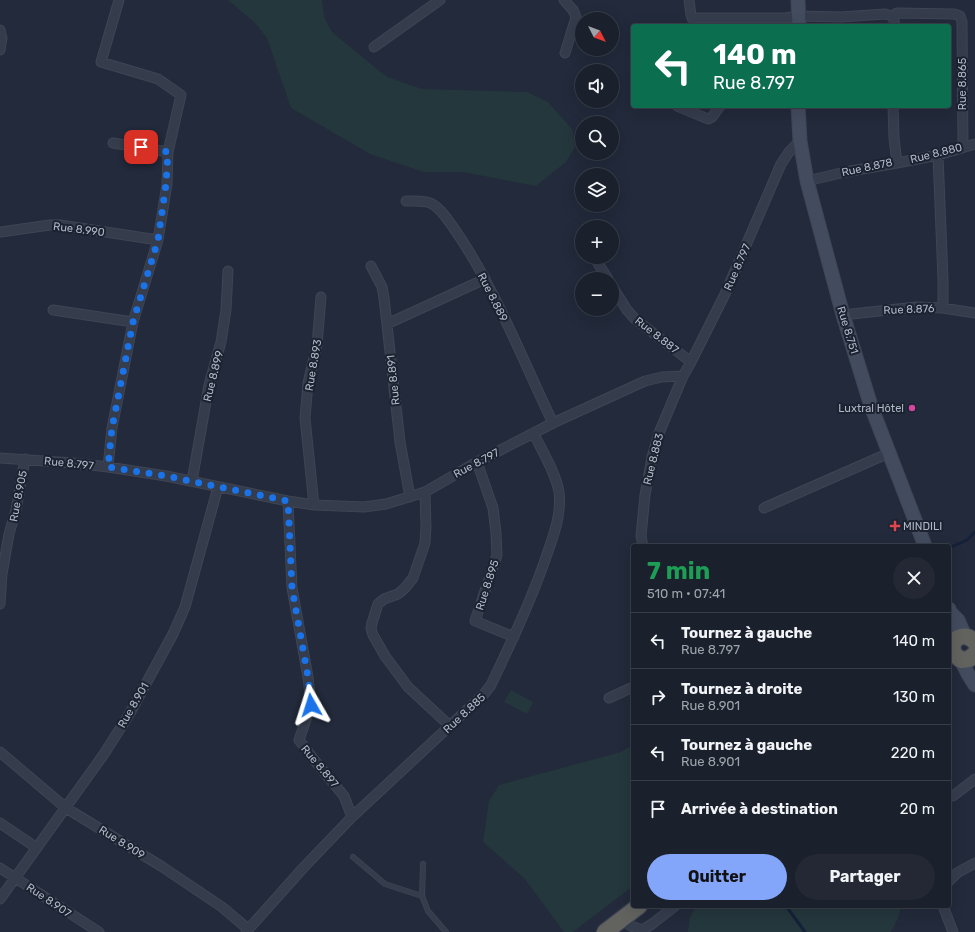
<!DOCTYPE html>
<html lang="fr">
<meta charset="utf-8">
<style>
:root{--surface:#1a202c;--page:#232834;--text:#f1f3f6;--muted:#9fa3a9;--line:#383e48;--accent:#83a5fa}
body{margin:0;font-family:Rubik,sans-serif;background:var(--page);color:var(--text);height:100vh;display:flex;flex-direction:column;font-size:15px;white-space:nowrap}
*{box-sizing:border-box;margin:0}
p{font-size:13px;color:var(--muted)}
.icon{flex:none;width:22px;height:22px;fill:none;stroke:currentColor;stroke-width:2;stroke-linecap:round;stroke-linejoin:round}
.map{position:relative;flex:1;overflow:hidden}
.sheet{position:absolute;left:631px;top:544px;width:320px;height:364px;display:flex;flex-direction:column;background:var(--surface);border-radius:4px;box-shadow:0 4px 16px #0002,0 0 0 1px var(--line)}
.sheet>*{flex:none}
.top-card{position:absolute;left:631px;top:24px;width:320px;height:84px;border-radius:4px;box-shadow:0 4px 16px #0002,0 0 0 1px var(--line);background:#0b6e4f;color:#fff;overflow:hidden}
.needle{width:26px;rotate:132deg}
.buttons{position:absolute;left:575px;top:12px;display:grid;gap:8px}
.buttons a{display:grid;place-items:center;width:44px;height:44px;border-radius:50%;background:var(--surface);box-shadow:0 4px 16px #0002,0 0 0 1px var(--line);font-size:20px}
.pin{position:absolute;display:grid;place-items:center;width:34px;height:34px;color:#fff;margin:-17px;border-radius:8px;box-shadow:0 2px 6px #0006}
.me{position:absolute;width:44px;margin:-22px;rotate:354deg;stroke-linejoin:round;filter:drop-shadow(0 0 3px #0008)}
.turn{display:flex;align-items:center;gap:14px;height:84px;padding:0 16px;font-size:18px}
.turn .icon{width:52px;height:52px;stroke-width:2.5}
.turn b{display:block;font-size:28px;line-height:34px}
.round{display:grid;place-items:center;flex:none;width:42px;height:42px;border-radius:21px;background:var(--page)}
.summary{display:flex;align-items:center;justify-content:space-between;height:68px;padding:0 16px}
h1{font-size:24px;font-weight:700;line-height:30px;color:#1e9e55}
.cta{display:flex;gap:8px;margin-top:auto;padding:8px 16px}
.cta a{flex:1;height:46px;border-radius:24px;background:var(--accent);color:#111;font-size:16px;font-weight:700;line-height:46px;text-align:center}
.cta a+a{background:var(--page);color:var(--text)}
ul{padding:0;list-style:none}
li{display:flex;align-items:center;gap:12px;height:56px;padding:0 16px;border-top:1px solid var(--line)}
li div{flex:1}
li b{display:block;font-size:15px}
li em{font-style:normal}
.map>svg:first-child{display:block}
.green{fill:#24373c}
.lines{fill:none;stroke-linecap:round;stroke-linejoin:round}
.stream{stroke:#152039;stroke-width:3}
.service-casing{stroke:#3f4554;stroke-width:6}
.minor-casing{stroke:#3f4554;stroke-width:11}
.secondary-casing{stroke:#3f4554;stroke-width:15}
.trunk-casing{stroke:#3e4453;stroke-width:18}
.service{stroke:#353c4c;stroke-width:4.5}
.minor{stroke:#353c4c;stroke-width:9}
.secondary{stroke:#434b5f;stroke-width:13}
.trunk{stroke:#62625f;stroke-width:16}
.route{stroke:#1a73e8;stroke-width:7;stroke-dasharray:0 12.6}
.hotel-dot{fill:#d1479c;stroke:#1b2230;stroke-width:1.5}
.health-dot{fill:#e0444e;stroke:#1b2230;stroke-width:1.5}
.labels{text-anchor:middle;stroke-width:4;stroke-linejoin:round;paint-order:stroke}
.street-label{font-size:11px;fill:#b1b7c7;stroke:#1b2230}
.poi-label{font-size:11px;fill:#b1b7c7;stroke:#1b2230;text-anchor:end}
</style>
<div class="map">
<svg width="975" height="932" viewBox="0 0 975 932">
<rect width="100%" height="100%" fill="#222a3b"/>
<!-- green -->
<path class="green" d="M 228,0 L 322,0 L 324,17 L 332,32 L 387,77 L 422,89 L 527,92 L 548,102 L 572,129 L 575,147 L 566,162 L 536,186 L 463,172 L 424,172 L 370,154 L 291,108 L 267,38 L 255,23 Z
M 511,690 L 533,702 L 527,714 L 504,702 Z
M 633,745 L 633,886 L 573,932 L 564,932 L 524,878 L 483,842 L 489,801 L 499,785 L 621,752 Z
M 696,906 L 901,906 L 901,907 L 898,918 L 891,932 L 688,932 L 690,918 Z"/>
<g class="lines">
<!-- stream -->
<path class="stream" d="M 949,548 L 967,540 L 975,532
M 786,906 L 805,932"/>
<!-- service casing -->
<g class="service-casing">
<path id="service" d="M 353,857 L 385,884 L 422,896
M 423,864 L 422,896 L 428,911 L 446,932"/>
</g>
<!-- minor casing -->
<g class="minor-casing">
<path id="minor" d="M 119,0 L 101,62 L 158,79 L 181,95 L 168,152
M 564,0 L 573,10 L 576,17 L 565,53
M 689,0 L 691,15 L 692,18 L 785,18 L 799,16 L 841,17 L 885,14 L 893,16 L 895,26
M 893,16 L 897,13 L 954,14 L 960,16 L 962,22 L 963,146
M 0,30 L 2,38 L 0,50
M 374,47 L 440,0
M 677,106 L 708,119 L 712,117 L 720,106
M 938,155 L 943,280 L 943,308
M 897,163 L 938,155 L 975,144
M 807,181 L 845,172 L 897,163 L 894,138 L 893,106
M 406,201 C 413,201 424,200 430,203 C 440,207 447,219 453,227 C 495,287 521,357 553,423
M 0,232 L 50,225 L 60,225 L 158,240
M 594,257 L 608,279
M 371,266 L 382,287 L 384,298 L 400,442 L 410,497
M 612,286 L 627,310 L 635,319 L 691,362
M 53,310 L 133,322
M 843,315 L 916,307 L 943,308 L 975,313
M 387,324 L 485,279
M 0,458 L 73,463 L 108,467 L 166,476 L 288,501 L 314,505 L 364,507 L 386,504 L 425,492 L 477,462 L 553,423 L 645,381 L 662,377 L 683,376 L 691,362 L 725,294 L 781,164 L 789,152 L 800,141
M 477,462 L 493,508 L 496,533 L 497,555 L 475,621 L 514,637
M 108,467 L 112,428 L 133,322 L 158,240 L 167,184 L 168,152 L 113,143
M 192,481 L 209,385 L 221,342 L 226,310 L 228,271
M 425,492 L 426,527 L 425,543 L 413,578 L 405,588 L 398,594 L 384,599 L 378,604 L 372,623 L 371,629 L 373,635 L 385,656 L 408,687 L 450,726
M 288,501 L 292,588 L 308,677 L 311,705 L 299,740 L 315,761 L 344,796 L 352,817
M 314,505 L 305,418 L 308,383 L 317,345 L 321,297
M 764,508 L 889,453
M 643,546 L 641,536 L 645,495 L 652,457 L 659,433 L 683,376
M 0,604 L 2,574 L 9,534 L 16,510 L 25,459
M 609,698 L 633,687
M 0,752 L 66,808 L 161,866 L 222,907 L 248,929
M 949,796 L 953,796 L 975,779
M 0,823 L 37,848
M 0,868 L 99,932
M 949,881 L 957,873 L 975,863
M 0,899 L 104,754 L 130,713 L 173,634 L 185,607 L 218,487
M 943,906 L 953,932
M 622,919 L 631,926 L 642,930 L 652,924 L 675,906
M 246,932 L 304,867 L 352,817 L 484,694 L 491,685 C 510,645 529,605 544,563 C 552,539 562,517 559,492 C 556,473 542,451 534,434"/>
</g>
<!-- secondary casing -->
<g class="secondary-casing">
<path id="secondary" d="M 798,0 L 799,26
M 798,106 L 800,141 L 807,181 L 843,315 L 871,406 L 925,546
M 949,609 L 950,624 L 955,641
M 950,612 L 958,620 L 965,636
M 961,660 L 968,674 L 975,685"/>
</g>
<!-- trunk casing -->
<g class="trunk-casing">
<path id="trunk" d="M 975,642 C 964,630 948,639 954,654 L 961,660 L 969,659 L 975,654
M 605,932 L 639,906"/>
</g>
<!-- service -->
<use href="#service" class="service"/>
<!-- minor -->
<use href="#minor" class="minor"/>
<!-- secondary -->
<use href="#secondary" class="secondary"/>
<!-- trunk -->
<use href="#trunk" class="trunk"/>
</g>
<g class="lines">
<!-- route -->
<path class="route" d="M 141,147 L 168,152 L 166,184 L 158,240 L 133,322 L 112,428 L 108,467 L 166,476 L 288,501 L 292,588 L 308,677 L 311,705"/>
</g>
<!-- markers -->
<circle class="hotel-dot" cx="912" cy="408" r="4"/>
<path class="health-dot" d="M893 520h4v4h4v4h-4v4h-4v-4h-4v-4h4z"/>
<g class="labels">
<!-- street labels -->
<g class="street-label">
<text transform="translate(962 84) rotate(-90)" y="4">Rue 8.865</text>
<text transform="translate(936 153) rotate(-14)" y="4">Rue 8.880</text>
<text transform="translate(867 167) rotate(-12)" y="4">Rue 8.878</text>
<text transform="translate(79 229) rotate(7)" y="4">Rue 8.990</text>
<text transform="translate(737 267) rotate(-66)" y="4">Rue 8.797</text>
<text transform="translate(493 297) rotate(63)" y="4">Rue 8.889</text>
<text transform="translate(909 309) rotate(-2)" y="4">Rue 8.876</text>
<text transform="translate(848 330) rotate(73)" y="4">Rue 8.751</text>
<text transform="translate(657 335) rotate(38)" y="4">Rue 8.887</text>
<text transform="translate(313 365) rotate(-80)" y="4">Rue 8.893</text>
<text transform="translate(213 376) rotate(-76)" y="4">Rue 8.899</text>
<text transform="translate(393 380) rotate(-96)" y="4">Rue 8.891</text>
<text transform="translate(653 459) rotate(-76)" y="4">Rue 8.883</text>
<text transform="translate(69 463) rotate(6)" y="4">Rue 8.797</text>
<text transform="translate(476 463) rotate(-28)" y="4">Rue 8.797</text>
<text transform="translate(18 496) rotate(-79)" y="4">Rue 8.905</text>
<text transform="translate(487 585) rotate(-72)" y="4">Rue 8.895</text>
<text transform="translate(133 705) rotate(-60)" y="4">Rue 8.901</text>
<text transform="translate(464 713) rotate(-43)" y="4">Rue 8.885</text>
<text transform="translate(320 766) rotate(50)" y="4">Rue 8.897</text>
<text transform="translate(122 842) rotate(32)" y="4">Rue 8.909</text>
<text transform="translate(49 900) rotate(34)" y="4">Rue 8.907</text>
</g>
<!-- poi labels -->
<g class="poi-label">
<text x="904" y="412">Luxtral Hôtel</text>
<text x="903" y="530" text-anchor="start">MINDILI</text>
</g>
</g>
</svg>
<div class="buttons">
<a><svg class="needle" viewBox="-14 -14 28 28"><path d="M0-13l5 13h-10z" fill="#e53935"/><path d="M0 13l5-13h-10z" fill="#9fa3a9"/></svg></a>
<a><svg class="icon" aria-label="sound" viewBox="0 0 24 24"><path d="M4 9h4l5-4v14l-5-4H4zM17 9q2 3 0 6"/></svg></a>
<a><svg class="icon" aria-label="search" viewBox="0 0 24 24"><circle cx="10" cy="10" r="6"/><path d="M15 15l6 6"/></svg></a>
<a><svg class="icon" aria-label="layers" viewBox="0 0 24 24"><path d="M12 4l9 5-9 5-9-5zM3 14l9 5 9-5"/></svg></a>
<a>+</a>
<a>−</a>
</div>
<div class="pin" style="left:141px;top:147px;background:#d93025"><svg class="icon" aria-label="arrive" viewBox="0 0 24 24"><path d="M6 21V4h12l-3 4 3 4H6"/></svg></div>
<svg class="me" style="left:311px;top:705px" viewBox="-20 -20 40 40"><path d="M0-17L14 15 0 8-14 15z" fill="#1a73e8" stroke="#fff" stroke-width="4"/></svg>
<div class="top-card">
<div class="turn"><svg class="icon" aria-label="left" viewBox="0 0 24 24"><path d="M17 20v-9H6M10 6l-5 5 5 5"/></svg><div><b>140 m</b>Rue 8.797</div></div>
</div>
<section class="sheet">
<div class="summary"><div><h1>7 min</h1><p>510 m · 07:41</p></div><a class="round"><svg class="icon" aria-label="close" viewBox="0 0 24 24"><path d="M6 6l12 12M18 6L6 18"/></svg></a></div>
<ul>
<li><svg class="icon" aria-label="left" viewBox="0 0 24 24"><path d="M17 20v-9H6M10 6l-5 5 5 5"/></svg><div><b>Tournez à gauche</b><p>Rue 8.797</p></div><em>140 m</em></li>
<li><svg class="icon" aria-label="right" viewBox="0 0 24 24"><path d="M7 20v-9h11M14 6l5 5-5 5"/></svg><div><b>Tournez à droite</b><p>Rue 8.901</p></div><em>130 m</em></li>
<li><svg class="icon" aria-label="left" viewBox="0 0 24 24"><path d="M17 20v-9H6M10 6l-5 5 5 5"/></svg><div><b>Tournez à gauche</b><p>Rue 8.901</p></div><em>220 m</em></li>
<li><svg class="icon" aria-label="arrive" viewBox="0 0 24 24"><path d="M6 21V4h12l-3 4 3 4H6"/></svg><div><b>Arrivée à destination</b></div><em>20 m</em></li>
</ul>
<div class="cta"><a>Quitter</a><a>Partager</a></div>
</section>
</div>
